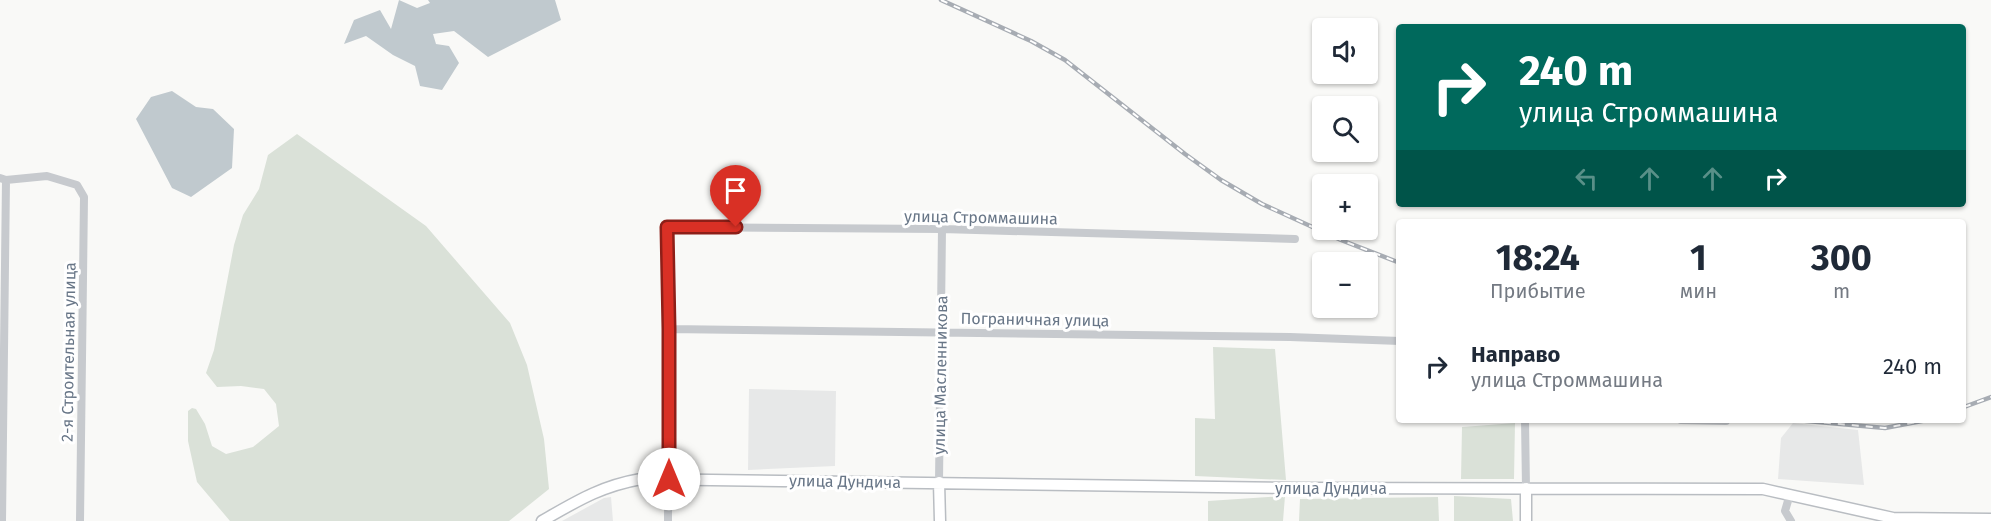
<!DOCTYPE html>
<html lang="ru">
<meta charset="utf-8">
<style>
:root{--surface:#fff;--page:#f2f2f3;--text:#1f2937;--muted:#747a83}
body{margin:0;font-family:"Fira Sans",sans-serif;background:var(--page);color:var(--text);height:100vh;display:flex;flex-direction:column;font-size:22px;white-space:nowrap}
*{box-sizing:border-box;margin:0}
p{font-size:20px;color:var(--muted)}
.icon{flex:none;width:33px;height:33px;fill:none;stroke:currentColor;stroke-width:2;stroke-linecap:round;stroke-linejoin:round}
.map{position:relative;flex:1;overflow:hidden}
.sheet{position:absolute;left:1396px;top:219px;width:570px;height:204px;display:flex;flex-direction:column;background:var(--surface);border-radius:6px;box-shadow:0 2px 4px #0004}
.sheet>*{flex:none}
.banner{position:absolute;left:1396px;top:24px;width:570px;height:183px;border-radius:6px;box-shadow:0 2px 4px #0004;background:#00695c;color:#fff;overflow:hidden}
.buttons{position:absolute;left:1312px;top:18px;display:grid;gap:12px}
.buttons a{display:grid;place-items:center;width:66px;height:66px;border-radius:6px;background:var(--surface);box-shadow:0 2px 4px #0004;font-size:30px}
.pin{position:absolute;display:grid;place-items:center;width:51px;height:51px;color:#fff;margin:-62px -26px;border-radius:50% 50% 50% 0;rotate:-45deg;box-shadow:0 0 6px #0007}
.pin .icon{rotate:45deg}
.me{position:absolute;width:66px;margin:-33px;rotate:0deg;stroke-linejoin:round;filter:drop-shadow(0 0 4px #0008)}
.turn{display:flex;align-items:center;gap:21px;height:126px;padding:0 24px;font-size:27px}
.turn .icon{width:78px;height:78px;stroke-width:2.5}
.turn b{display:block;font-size:42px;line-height:51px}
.lanes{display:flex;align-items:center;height:57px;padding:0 24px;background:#0003;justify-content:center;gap:30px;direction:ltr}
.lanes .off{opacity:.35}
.eta{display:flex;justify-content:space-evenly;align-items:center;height:102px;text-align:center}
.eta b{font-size:36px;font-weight:700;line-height:42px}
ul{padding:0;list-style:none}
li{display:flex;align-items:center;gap:18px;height:90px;padding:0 24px}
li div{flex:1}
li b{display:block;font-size:22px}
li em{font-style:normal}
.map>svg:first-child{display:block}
.built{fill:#e7e8e8}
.green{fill:#dae1d8}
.water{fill:#c0c9ce}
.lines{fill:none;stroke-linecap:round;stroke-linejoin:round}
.secondary-casing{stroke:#b9bdc2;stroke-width:13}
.street{stroke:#c7cace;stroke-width:8}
.secondary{stroke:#fff;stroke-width:10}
.rail-casing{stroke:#a7acb3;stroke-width:4.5}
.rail{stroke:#fff;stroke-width:2;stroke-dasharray:7;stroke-linecap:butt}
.route-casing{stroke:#8d1f18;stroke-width:15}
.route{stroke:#d93025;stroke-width:10}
.labels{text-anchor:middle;stroke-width:6;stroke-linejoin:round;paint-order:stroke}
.street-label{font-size:16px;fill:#687687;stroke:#fff}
</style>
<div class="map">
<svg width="1991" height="521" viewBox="0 0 1991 521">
<rect width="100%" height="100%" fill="#f9f9f7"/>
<!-- built -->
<path class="built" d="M 749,389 L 836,391 L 835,466 L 748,470 Z
M 1793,423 L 1858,430 L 1864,485 L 1778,479 L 1781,438 Z
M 611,497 L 613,521 L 562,521 L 604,498 Z"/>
<!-- green -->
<path class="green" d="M 297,134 L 426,226 L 510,323 L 527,365 L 544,439 L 549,489 L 509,521 L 230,521 L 197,482 L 188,441 L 188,411 L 192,408 L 196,409 L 205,424 L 212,446 L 226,454 L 253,447 L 279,426 L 276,404 L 264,389 L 241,386 L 217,387 L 206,373 L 214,350 L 234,245 L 243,215 L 259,189 L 268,155 Z
M 1213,347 L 1275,349 L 1286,480 L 1195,476 L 1195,418 L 1215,419 Z
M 1515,423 L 1514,479 L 1461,479 L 1462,427 Z
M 1285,496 L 1283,521 L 1208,521 L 1208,501 Z
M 1454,496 L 1511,499 L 1513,521 L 1454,521 Z
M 1438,497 L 1439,521 L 1299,521 L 1300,499 Z"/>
<!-- water -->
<path class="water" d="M 399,0 L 417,8 L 430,3 L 428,0 L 555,0 L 561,20 L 488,57 L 454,31 L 433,34 L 436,44 L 449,46 L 459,63 L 442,90 L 420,86 L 415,66 L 393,55 L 366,36 L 344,44 L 354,20 L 380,10 L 391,29 Z
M 172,91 L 196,107 L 213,109 L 234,129 L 232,168 L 191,197 L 172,188 L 136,119 L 151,97 Z"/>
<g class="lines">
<!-- secondary casing -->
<g class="secondary-casing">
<path id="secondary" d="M 939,482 L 940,521
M 1526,488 L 1526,521
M 542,521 C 577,501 601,486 641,479 L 1296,488 L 1763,489 L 1893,518 L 1991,519"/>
</g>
<!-- street -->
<path class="street" d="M 0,178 L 6,180 L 2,521
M 6,180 L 47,176 L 77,185 L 84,197 L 80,521
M 669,329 L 1290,337 L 1400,341
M 1525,420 L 1526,488
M 1681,420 L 1726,421
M 939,482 L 942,229
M 1790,494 L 1785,511 L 1791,521
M 668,521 L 669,329 L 667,227 L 942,229 L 1295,239"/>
<!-- secondary -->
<use href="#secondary" class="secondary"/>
<!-- rail casing -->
<g class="rail-casing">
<path id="rail" d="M 941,0 L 1031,41 L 1065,60 L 1185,154 L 1221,180 L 1262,204 L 1341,240 L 1400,263
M 1964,407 L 1991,397
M 1796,420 L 1885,428 L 1927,420"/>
</g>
<!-- rail -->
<use href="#rail" class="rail"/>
</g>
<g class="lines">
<!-- route casing -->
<g class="route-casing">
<path id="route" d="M 669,479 L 669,329 L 667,227 L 736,227"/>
</g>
<!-- route -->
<use href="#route" class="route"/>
</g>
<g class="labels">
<!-- street labels -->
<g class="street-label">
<text transform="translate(981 217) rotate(1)" y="6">улица Строммашина</text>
<text transform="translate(1035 319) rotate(1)" y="6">Пограничная улица</text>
<text transform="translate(68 352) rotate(-89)" y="6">2-я Строительная улица</text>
<text transform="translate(940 375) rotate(-89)" y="6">улица Масленникова</text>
<text transform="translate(845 481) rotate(1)" y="6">улица Дундича</text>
<text x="1331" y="494">улица Дундича</text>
</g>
</g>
</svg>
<div class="buttons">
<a><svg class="icon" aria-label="sound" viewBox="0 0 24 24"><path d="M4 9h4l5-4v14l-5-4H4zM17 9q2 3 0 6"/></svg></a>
<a><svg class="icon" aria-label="search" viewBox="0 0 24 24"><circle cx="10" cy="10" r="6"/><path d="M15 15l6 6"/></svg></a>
<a>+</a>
<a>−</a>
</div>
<div class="pin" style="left:736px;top:227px;background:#d93025"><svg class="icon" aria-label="arrive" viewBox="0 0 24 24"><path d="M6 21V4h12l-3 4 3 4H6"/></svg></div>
<svg class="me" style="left:669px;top:479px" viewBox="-20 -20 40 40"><circle r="19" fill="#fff"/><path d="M0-13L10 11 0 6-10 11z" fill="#d93025"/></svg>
<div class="banner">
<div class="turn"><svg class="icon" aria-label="right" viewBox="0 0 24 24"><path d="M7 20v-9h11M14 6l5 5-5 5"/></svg><div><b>240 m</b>улица Строммашина</div></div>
<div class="lanes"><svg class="icon off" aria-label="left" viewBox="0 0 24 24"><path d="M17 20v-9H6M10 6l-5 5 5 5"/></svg><svg class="icon off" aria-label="ahead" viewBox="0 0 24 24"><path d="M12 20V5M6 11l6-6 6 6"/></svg><svg class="icon off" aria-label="ahead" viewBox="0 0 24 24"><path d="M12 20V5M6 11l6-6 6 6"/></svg><svg class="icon" aria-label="right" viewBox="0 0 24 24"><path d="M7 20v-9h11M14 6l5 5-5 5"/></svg></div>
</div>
<section class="sheet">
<div class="eta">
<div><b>18:24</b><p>Прибытие</p></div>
<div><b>1</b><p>мин</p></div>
<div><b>300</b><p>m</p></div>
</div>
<ul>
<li><svg class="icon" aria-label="right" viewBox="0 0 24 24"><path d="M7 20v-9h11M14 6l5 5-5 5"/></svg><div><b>Направо</b><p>улица Строммашина</p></div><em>240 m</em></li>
</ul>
</section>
</div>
